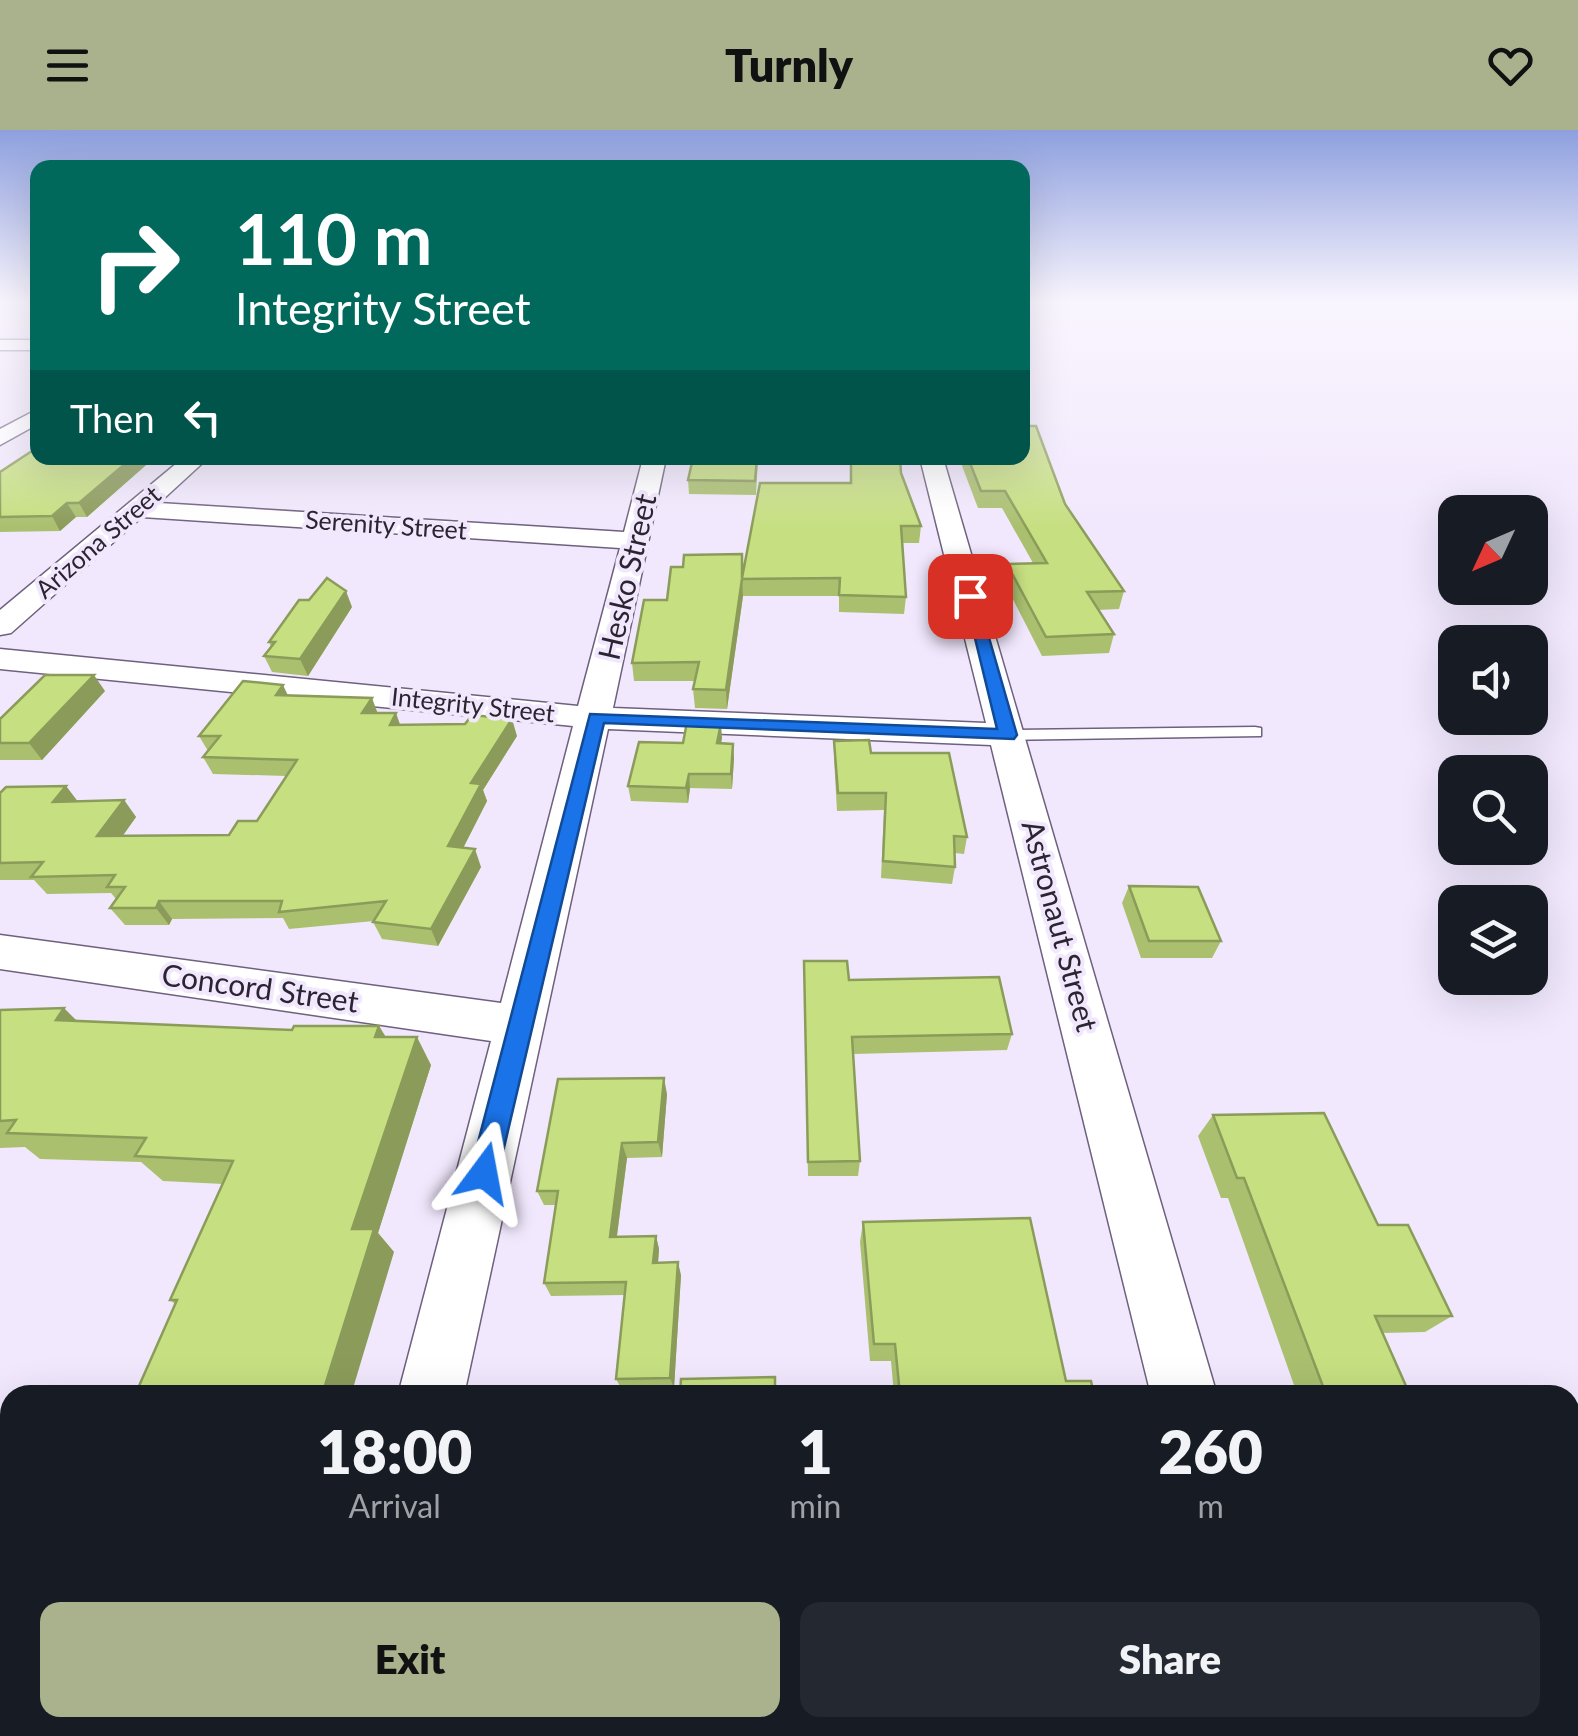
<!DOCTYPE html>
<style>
:root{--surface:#171b24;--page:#242831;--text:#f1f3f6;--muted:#9ea1a6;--accent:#a9b28c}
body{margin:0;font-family:Lato,sans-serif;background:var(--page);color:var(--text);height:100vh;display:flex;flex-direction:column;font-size:38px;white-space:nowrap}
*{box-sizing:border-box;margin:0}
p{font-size:32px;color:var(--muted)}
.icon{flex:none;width:55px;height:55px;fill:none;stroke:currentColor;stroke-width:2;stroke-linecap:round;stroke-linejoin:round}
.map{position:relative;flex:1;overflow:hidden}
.drawer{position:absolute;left:0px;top:1255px;width:1580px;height:352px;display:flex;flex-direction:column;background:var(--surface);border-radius:30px 30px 0 0;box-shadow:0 10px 40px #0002}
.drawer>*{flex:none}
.hud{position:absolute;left:30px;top:30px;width:1000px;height:305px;border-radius:20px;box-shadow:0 10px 40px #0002;background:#00695c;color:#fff;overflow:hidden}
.needle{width:65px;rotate:226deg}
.tools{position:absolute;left:1438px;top:365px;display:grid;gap:20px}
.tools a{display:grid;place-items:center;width:110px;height:110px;border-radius:20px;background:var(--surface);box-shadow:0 10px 40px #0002;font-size:50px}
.pin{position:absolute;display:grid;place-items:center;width:85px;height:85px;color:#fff;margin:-42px;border-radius:20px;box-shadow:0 5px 15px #0006}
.me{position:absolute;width:110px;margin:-55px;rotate:13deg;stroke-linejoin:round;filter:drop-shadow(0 0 8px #0008)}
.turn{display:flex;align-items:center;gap:35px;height:210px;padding:0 40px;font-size:45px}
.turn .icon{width:130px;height:130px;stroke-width:2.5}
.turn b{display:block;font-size:70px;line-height:85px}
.then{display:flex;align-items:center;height:95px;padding:0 40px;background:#0003;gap:20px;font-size:38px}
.eta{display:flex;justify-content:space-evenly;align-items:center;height:170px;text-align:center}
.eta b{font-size:60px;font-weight:800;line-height:70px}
.primary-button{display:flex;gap:20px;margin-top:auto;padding:20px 40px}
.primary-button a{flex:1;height:115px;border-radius:20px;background:var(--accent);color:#111;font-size:40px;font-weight:800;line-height:115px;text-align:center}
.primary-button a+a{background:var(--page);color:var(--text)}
header{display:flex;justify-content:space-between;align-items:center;height:130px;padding:0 40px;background:var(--accent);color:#111;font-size:45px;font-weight:800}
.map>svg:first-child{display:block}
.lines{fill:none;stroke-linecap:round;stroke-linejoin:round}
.service-casing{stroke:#6e607e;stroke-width:3}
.minor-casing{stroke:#6e607e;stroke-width:3}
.service{fill:#fff;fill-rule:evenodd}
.minor{fill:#fff;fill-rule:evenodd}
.wall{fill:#aac06f}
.shaded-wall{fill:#8b9c5a}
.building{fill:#c6df81;stroke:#8b9c5a;stroke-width:2.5}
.route{fill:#1a73e8;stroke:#114b97;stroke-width:2.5}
.labels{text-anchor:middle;stroke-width:8;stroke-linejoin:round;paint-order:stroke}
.far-street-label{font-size:25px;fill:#2b2532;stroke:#f1e8fd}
.street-label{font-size:30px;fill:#2b2532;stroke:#f1e8fd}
</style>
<header><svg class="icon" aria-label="menu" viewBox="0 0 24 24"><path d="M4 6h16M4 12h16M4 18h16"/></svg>Turnly<svg class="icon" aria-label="heart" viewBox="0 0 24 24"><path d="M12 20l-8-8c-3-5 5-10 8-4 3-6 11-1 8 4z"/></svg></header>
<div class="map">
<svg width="1578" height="1606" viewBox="0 0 1578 1606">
<rect width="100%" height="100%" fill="#f1e8fd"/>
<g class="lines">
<!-- service casing -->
<g class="service-casing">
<path id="service" d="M 1255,597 L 1261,598 L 1261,606 L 1008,610 L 999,605 L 1008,600 Z"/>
</g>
<!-- minor casing -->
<g class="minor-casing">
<path id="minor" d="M 0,210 L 38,210 L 38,220 L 0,220 Z
M 38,279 L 38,294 L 0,315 L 0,299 Z
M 183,328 L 208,328 L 159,373 L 624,402 L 643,328 L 666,328 L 613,578 L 986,593 L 920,328 L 943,328 L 1217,1265 L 1151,1265 L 991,615 L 608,599 L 464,1265 L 398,1265 L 491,911 L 0,839 L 0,805 L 501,873 L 573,596 L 0,539 L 0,519 L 578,576 L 620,418 L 142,387 L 11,503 L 0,505 L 0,480 Z
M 0,1462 L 10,1464 L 10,1542 L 0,1540 Z
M 310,1598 L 392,1598 L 390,1606 L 308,1606 Z
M 1232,1598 L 1314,1598 L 1317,1606 L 1235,1606 Z"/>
</g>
<!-- service -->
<use href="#service" class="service"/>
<!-- minor -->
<use href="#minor" class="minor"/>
</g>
<!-- wall -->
<path class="wall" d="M 154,328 L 87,387 L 76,387 L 60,401 L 0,402 L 0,342 Z
M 758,328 L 756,365 L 689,364 L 688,350 Z
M 959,328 L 1022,328 L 1065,374 L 1124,461 L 1119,479 L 1098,480 L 1114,504 L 1109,523 L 1042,526 L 1004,452 L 1007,434 L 1033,433 L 1002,378 L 978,378 Z
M 901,343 L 921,396 L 919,413 L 902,413 L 906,467 L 904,484 L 839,482 L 839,466 L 743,466 L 727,579 L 695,578 L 693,559 L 695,551 L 634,551 L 632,533 L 667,470 L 742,446 L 850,353 Z
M 352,477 L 308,546 L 272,542 L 264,526 L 271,517 L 269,512 Z
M 105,561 L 42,630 L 0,630 L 0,589 Z
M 288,565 L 378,583 L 400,595 L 517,606 L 483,660 L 487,671 L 463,718 L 481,737 L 438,816 L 382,809 L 373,792 L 374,791 L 289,799 L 283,788 L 172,789 L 169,795 L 125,795 L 110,778 L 116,769 L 111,763 L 47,764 L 34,750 L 0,750 L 0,663 L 66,656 L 77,671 L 124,670 L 136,687 L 122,706 L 229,705 L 257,691 L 286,646 L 213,644 L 203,627 L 208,621 L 199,606 Z
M 722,608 L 721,613 L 734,628 L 732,659 L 690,658 L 688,673 L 631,671 L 628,656 L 683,613 Z
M 834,611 L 871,623 L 967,707 L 964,724 L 955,723 L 955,737 L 952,754 L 881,748 L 884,680 L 837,681 L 834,628 Z
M 1129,756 L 1221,811 L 1212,828 L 1141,828 L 1122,773 Z
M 804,848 L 849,850 L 1012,904 L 1007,920 L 853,924 L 860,1031 L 858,1046 L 808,1046 Z
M 0,880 L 76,891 L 292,900 L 379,896 L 386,907 L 431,935 L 378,1103 L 394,1122 L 175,1174 L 170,1170 L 223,1054 L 163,1051 L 141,1032 L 40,1029 L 25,1017 L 0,1018 Z
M 667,964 L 662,1027 L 627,1028 L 617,1106 L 656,1106 L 659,1119 L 658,1133 L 681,1145 L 674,1258 L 622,1260 L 616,1249 L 625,1165 L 551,1166 L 544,1153 L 556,1075 L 544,1075 L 537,1061 Z
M 1213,985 L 1378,1095 L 1452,1186 L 1425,1202 L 1382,1203 L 1410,1265 L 1295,1258 L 1228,1068 L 1221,1068 L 1198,1006 Z
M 863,1092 L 1066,1251 L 1094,1265 L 894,1265 L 891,1231 L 870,1231 L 860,1112 Z
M 1291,1258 L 1293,1265 L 1280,1265 Z"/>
<!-- shaded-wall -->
<path class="shaded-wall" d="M 132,328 L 154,328 L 87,387 L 79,373 Z
M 67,373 L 76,387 L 60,401 L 52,386 Z
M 742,449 L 743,466 L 727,579 L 726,560 Z
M 346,461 L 352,477 L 308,546 L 300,529 Z
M 94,545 L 105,561 L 42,630 L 29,613 Z
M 283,555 L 291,572 L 276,565 Z
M 372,568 L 378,584 L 362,583 Z
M 396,583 L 402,600 L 390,595 Z
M 512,589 L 517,606 L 483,660 L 487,671 L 455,734 L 448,716 L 471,653 Z
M 721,593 L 722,608 L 718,628 L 717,613 Z
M 733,614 L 734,628 L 732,659 L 731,644 Z
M 689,644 L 690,658 L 688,673 L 686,658 Z
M 66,656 L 79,673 L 53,672 Z
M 124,670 L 136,687 L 110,724 L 97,706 Z
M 475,719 L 481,737 L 438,816 L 431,799 Z
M 159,771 L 172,789 L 169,795 L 156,778 Z
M 64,878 L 92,906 L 56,890 Z
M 379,896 L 395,923 L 375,907 Z
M 417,907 L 431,935 L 378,1103 L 394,1122 L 351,1265 L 322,1265 L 352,1099 Z
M 664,948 L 667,964 L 662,1027 L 658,1012 Z
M 622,1013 L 627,1028 L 615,1120 L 610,1107 Z
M 656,1106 L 659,1119 L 657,1146 L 653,1133 Z
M 678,1132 L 681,1145 L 674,1258 L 670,1248 Z
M 600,1598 L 610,1598 L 609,1604 L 600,1605 Z"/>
<!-- building -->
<path class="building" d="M 1022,294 L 1024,296 L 1036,296 L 1065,374 L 1124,461 L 1087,462 L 1114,504 L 1046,507 L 1007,434 L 1047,433 L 1005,361 L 981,361 L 968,328 L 1022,328 Z
M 38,317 L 38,328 L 132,328 L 79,373 L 67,373 L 52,386 L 0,387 L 0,342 Z
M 693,328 L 757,328 L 755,351 L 688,350 Z
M 851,328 L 900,328 L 901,343 L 921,396 L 901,396 L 906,467 L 839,465 L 840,448 L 742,449 L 726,560 L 693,559 L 699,532 L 632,533 L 644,470 L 667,470 L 671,437 L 683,437 L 684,425 L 742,424 L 742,448 L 760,353 L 851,353 Z
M 327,448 L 346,461 L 300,529 L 264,526 L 275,512 L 269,512 L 299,470 L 309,470 Z
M 45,545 L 94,545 L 29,613 L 0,613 L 0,589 Z
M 243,551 L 283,555 L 276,565 L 372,568 L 362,583 L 396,583 L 390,595 L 465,594 L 472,585 L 512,589 L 471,653 L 481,654 L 448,716 L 475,719 L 431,799 L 373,792 L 386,771 L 279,782 L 282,771 L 159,771 L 156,778 L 110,778 L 125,757 L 107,757 L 115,745 L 31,747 L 43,732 L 0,733 L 0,663 L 6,657 L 66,656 L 53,672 L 124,670 L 97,706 L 229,705 L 238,691 L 257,691 L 297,630 L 203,627 L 220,606 L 199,606 Z
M 687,592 L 721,593 L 717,613 L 733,614 L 731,644 L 689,644 L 686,658 L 628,656 L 639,612 L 683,613 Z
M 869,610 L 871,623 L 949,623 L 967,707 L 954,706 L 955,737 L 883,731 L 886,663 L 838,663 L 834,611 Z
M 1129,756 L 1198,757 L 1221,811 L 1149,811 Z
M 804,831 L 847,831 L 849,850 L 999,847 L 1012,904 L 852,907 L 860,1031 L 808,1032 Z
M 64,878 L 56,890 L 292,900 L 294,896 L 379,896 L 375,907 L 417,907 L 352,1099 L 374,1099 L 322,1265 L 135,1265 L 177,1170 L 170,1170 L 233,1031 L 135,1026 L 146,1008 L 7,1003 L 16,990 L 0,991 L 0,880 Z
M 664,948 L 658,1012 L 622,1013 L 610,1107 L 656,1106 L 653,1133 L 678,1132 L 670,1248 L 616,1249 L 626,1152 L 544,1153 L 558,1061 L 537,1061 L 558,949 Z
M 1324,983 L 1378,1095 L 1408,1095 L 1452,1186 L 1375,1186 L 1410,1265 L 1293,1265 L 1291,1258 L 1324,1259 L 1244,1048 L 1237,1048 L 1213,985 Z
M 1030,1088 L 1066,1251 L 1091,1251 L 1094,1265 L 900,1265 L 895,1214 L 874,1214 L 863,1092 Z
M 775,1247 L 775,1265 L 680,1265 L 681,1249 Z
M 440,1598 L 600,1598 L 600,1605 L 659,1602 L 659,1606 L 439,1606 Z"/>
<!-- sky -->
<linearGradient id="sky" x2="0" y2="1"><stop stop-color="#8d9fde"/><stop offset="0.43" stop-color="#f9f5fe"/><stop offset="1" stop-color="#f9f5fe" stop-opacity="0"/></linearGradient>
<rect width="1578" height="398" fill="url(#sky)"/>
<!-- route -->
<path class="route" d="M 964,463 L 977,466 L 1017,605 L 1014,609 L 604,593 L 498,1043 L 494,1052 L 484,1056 L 474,1052 L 470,1043 L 590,584 L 997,599 Z"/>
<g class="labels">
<!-- far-street labels -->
<g class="far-street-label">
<text transform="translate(386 395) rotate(4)" y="9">Serenity Street</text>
<text transform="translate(98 412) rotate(-41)" y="9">Arizona Street</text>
<text transform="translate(473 575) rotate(6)" y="9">Integrity Street</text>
</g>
<!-- street labels -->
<g class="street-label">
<text transform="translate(628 447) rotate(-77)" y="10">Hesko Street</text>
<text transform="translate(1059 796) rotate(75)" y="10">Astronaut Street</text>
<text transform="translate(260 859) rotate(8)" y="10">Concord Street</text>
</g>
</g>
</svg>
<div class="tools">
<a><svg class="needle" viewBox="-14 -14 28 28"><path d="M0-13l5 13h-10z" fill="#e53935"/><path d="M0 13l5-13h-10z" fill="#9ea1a6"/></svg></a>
<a><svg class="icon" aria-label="sound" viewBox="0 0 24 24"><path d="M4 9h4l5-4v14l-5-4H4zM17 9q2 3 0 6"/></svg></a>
<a><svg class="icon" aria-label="search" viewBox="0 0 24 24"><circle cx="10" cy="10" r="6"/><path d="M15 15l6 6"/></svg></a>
<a><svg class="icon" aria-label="layers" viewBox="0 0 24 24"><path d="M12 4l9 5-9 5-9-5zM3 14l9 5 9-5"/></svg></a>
</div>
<div class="pin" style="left:970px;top:466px;background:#d93025"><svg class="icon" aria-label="arrive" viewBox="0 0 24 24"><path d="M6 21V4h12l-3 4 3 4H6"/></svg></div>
<svg class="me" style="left:484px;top:1043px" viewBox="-20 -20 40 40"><path d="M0-17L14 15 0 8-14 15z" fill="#1a73e8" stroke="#fff" stroke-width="4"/></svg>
<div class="hud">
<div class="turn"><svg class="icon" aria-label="right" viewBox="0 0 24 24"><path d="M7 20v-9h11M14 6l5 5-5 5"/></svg><div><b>110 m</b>Integrity Street</div></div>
<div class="then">Then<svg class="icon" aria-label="left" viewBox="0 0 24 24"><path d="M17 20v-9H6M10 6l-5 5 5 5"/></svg></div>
</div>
<section class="drawer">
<div class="eta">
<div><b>18:00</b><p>Arrival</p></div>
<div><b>1</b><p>min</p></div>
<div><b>260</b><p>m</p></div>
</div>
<div class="primary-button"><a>Exit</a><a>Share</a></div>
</section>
</div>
